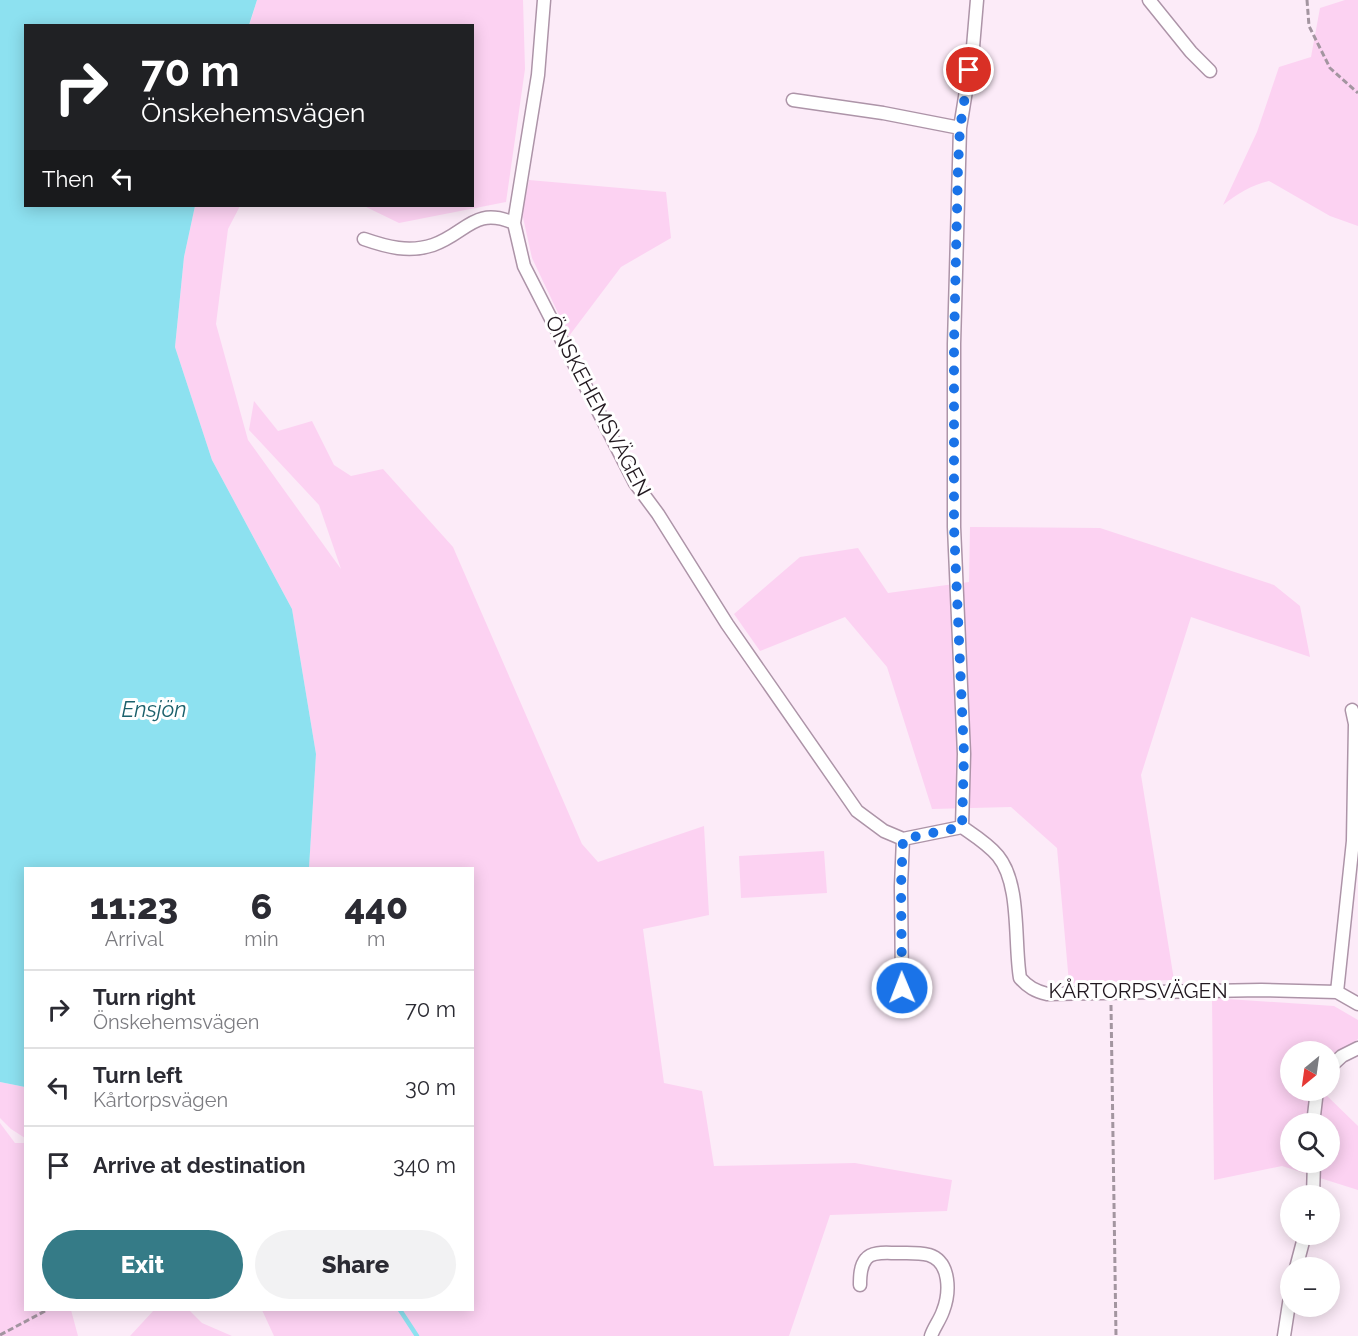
<!DOCTYPE html>
<meta charset="utf-8">
<style>
:root{--surface:#fff;--page:#f2f2f3;--text:#2b2b33;--muted:#7c7c81;--line:#e1e1e2;--accent:#357b87}
body{margin:0;font-family:Raleway,sans-serif;background:var(--page);color:var(--text);height:100vh;display:flex;flex-direction:column;font-size:22px;white-space:nowrap}
*{box-sizing:border-box;margin:0}
p{font-size:20px;color:var(--muted)}
.icon{flex:none;width:33px;height:33px;fill:none;stroke:currentColor;stroke-width:2;stroke-linecap:round;stroke-linejoin:round}
.map{position:relative;flex:1;overflow:hidden}
.side{position:absolute;left:24px;top:867px;width:450px;height:444px;display:flex;flex-direction:column;background:var(--surface);border-radius:0px;box-shadow:0 3px 15px #0003}
.side>*{flex:none}
.guide{position:absolute;left:24px;top:24px;width:450px;height:183px;border-radius:0px;box-shadow:0 3px 15px #0003;background:#202124;color:#fff;overflow:hidden}
.needle{width:39px;rotate:209deg}
.controls{position:absolute;left:1280px;top:1041px;display:grid;gap:12px}
.controls a{display:grid;place-items:center;width:60px;height:60px;border-radius:50%;background:var(--surface);box-shadow:0 3px 15px #0003;font-size:30px}
.pin{position:absolute;display:grid;place-items:center;width:51px;height:51px;color:#fff;margin:-26px;border:3px solid #fff;border-radius:50%;box-shadow:0 2px 6px #0007}
.me{position:absolute;width:66px;margin:-33px;rotate:359deg;stroke-linejoin:round;filter:drop-shadow(0 0 4px #0008)}
.turn{display:flex;align-items:center;gap:21px;height:126px;padding:0 18px;font-size:27px}
.turn .icon{width:78px;height:78px;stroke-width:2.5}
.turn b{display:block;font-size:42px;line-height:51px}
.then{display:flex;align-items:center;height:57px;padding:0 18px;background:#0003;gap:12px;font-size:22px}
.eta{display:flex;justify-content:space-evenly;align-items:center;height:102px;text-align:center}
.eta b{font-size:36px;font-weight:800;line-height:42px}
.button{display:flex;gap:12px;margin-top:auto;padding:12px 18px}
.button a{flex:1;height:69px;border-radius:36px;background:var(--accent);color:#fff;font-size:24px;font-weight:800;line-height:69px;text-align:center}
.button a+a{background:var(--page);color:var(--text)}
ul{padding:0;list-style:none}
li{display:flex;align-items:center;gap:18px;height:78px;padding:0 18px;border-top:2px solid var(--line)}
li div{flex:1}
li b{display:block;font-size:22px}
li em{font-style:normal}
.map>svg:first-child{display:block}
.green{fill:#fcd2f2;fill-rule:evenodd}
.water{fill:#8de1f0}
.lines{fill:none;stroke-linecap:round;stroke-linejoin:round}
.stream{stroke:#8de1f0;stroke-width:4.5}
.street-casing{stroke:#ad94a8;stroke-width:15}
.path{stroke:#a395a0;stroke-width:3;stroke-dasharray:6 3;stroke-linecap:butt}
.street{stroke:#fff;stroke-width:12}
.route{stroke:#1a73e8;stroke-width:10;stroke-dasharray:0 18}
.labels{text-anchor:middle;stroke-width:6;stroke-linejoin:round;paint-order:stroke}
.street-label{font-size:21px;fill:#21181f;stroke:#fff}
.water-label{font-size:22px;font-style:italic;fill:#1b606b;stroke:#fff}
</style>
<div class="map">
<svg width="1358" height="1336" viewBox="0 0 1358 1336">
<rect width="100%" height="100%" fill="#fcebf8"/>
<!-- green -->
<path class="green" d="M 257,0 L 523,0 L 525,69 L 506,202 L 399,223 L 364,206 L 472,206 L 472,26 L 249,26 Z
M 1345,0 L 1358,0 L 1358,226 L 1330,216 L 1269,181 C 1251,185 1237,194 1223,205 L 1257,132 L 1279,67 L 1311,57 L 1320,8 Z
M 529,180 L 666,192 L 671,238 L 621,267 L 569,336 L 532,258 L 522,213 Z
M 195,206 L 240,206 L 228,229 L 216,324 L 248,440 L 341,569 L 319,505 L 249,430 L 254,401 L 278,431 L 312,421 L 334,465 L 351,476 L 383,469 L 453,547 L 582,844 L 598,862 L 704,826 L 709,915 L 643,929 L 664,1083 L 702,1091 L 714,1166 L 855,1163 L 952,1180 L 947,1211 L 830,1215 L 789,1336 L 274,1336 L 262,1310 L 472,1310 L 472,868 L 309,868 L 316,754 L 292,609 L 212,460 L 175,347 L 184,257 Z
M 970,527 L 1100,528 L 1274,585 L 1300,606 L 1310,657 L 1191,617 L 1141,775 L 1174,980 L 1069,983 L 1057,848 L 1011,807 L 932,809 L 887,667 L 845,617 L 760,651 L 734,614 L 800,557 L 858,548 L 888,593 L 969,582 Z
M 824,851 L 827,893 L 741,898 L 739,856 Z
M 1212,998 L 1334,1006 L 1358,1020 L 1358,1039 L 1329,1062 L 1329,1052 L 1290,1052 L 1290,1090 L 1322,1091 L 1358,1126 L 1358,1190 L 1282,1166 L 1214,1180 ZM 1290,1124 L 1329,1124 L 1329,1162 L 1290,1162 Z
M 0,1082 L 25,1087 L 25,1138 L 11,1129 L 0,1118 Z
M 0,1123 L 15,1143 L 25,1143 L 26,1310 L 71,1310 L 78,1336 L 0,1336 Z
M 154,1310 L 189,1310 L 202,1323 L 232,1336 L 130,1336 Z"/>
<!-- water -->
<path class="water" d="M 0,0 L 257,0 L 249,25 L 26,26 L 26,206 L 195,206 L 184,257 L 175,347 L 212,460 L 292,609 L 316,754 L 309,868 L 26,868 L 25,1087 L 0,1082 Z"/>
<g class="lines">
<!-- stream -->
<path class="stream" d="M 400,1310 L 417,1336"/>
<!-- street casing -->
<g class="street-casing">
<path id="street" d="M 544,0 L 538,75 L 514,223 L 524,266 L 635,483 L 658,514 L 727,624 L 857,811 L 884,831 L 903,839 L 962,827
M 1149,0 L 1191,52 L 1210,71
M 793,100 L 883,113 L 960,128
M 364,239 C 387,247 409,253 433,245 C 467,233 474,206 514,223
M 962,827 L 964,754 L 954,527 L 954,344 L 960,128 L 973,47 L 977,0
M 962,827 C 975,836 988,844 998,856 C 1021,884 1014,943 1020,978 C 1028,987 1035,991 1047,994 L 1261,990 L 1337,992 L 1358,1004
M 902,988 L 901,886 L 903,839
M 1337,992 L 1353,841 L 1355,724 L 1352,710
M 1329,1068 L 1342,1056 L 1358,1048
M 1313,1124 L 1317,1090
M 1313,1196 L 1314,1162
M 1296,1268 L 1305,1234
M 860,1285 C 860,1277 860,1266 866,1259 C 872,1251 887,1253 896,1253 C 907,1253 918,1252 929,1255 C 951,1262 950,1293 943,1311 C 940,1320 934,1327 931,1336
M 1284,1336 L 1290,1297"/>
</g>
<!-- path -->
<path class="path" d="M 1307,0 L 1309,26 L 1330,68 L 1358,93
M 1111,1005 L 1116,1336
M 0,1335 L 47,1310"/>
<!-- street -->
<use href="#street" class="street"/>
</g>
<g class="lines">
<!-- route -->
<path class="route" d="M 902,988 L 901,886 L 903,839 L 962,827 L 964,754 L 954,527 L 954,344 L 958,167 L 960,128 L 969,70"/>
</g>
<g class="labels">
<!-- street labels -->
<g class="street-label">
<text transform="translate(598 406) rotate(62)" y="7">ÖNSKEHEMSVÄGEN</text>
<text x="1138" y="998">KÅRTORPSVÄGEN</text>
</g>
<!-- water labels -->
<g class="water-label">
<text x="154" y="717">Ensjön</text>
</g>
</g>
</svg>
<div class="controls">
<a><svg class="needle" viewBox="-14 -14 28 28"><path d="M0-13l5 13h-10z" fill="#e53935"/><path d="M0 13l5-13h-10z" fill="#7c7c81"/></svg></a>
<a><svg class="icon" aria-label="search" viewBox="0 0 24 24"><circle cx="10" cy="10" r="6"/><path d="M15 15l6 6"/></svg></a>
<a>+</a>
<a>−</a>
</div>
<div class="pin" style="left:969px;top:70px;background:#d93025"><svg class="icon" aria-label="arrive" viewBox="0 0 24 24"><path d="M6 21V4h12l-3 4 3 4H6"/></svg></div>
<svg class="me" style="left:902px;top:988px" viewBox="-20 -20 40 40"><circle r="17" fill="#1a73e8" stroke="#fff" stroke-width="3"/><path d="M0-11L8 9 0 5-8 9z" fill="#fff"/></svg>
<div class="guide">
<div class="turn"><svg class="icon" aria-label="right" viewBox="0 0 24 24"><path d="M7 20v-9h11M14 6l5 5-5 5"/></svg><div><b>70 m</b>Önskehemsvägen</div></div>
<div class="then">Then<svg class="icon" aria-label="left" viewBox="0 0 24 24"><path d="M17 20v-9H6M10 6l-5 5 5 5"/></svg></div>
</div>
<section class="side">
<div class="eta">
<div><b>11:23</b><p>Arrival</p></div>
<div><b>6</b><p>min</p></div>
<div><b>440</b><p>m</p></div>
</div>
<ul>
<li><svg class="icon" aria-label="right" viewBox="0 0 24 24"><path d="M7 20v-9h11M14 6l5 5-5 5"/></svg><div><b>Turn right</b><p>Önskehemsvägen</p></div><em>70 m</em></li>
<li><svg class="icon" aria-label="left" viewBox="0 0 24 24"><path d="M17 20v-9H6M10 6l-5 5 5 5"/></svg><div><b>Turn left</b><p>Kårtorpsvägen</p></div><em>30 m</em></li>
<li><svg class="icon" aria-label="arrive" viewBox="0 0 24 24"><path d="M6 21V4h12l-3 4 3 4H6"/></svg><div><b>Arrive at destination</b></div><em>340 m</em></li>
</ul>
<div class="button"><a>Exit</a><a>Share</a></div>
</section>
</div>
